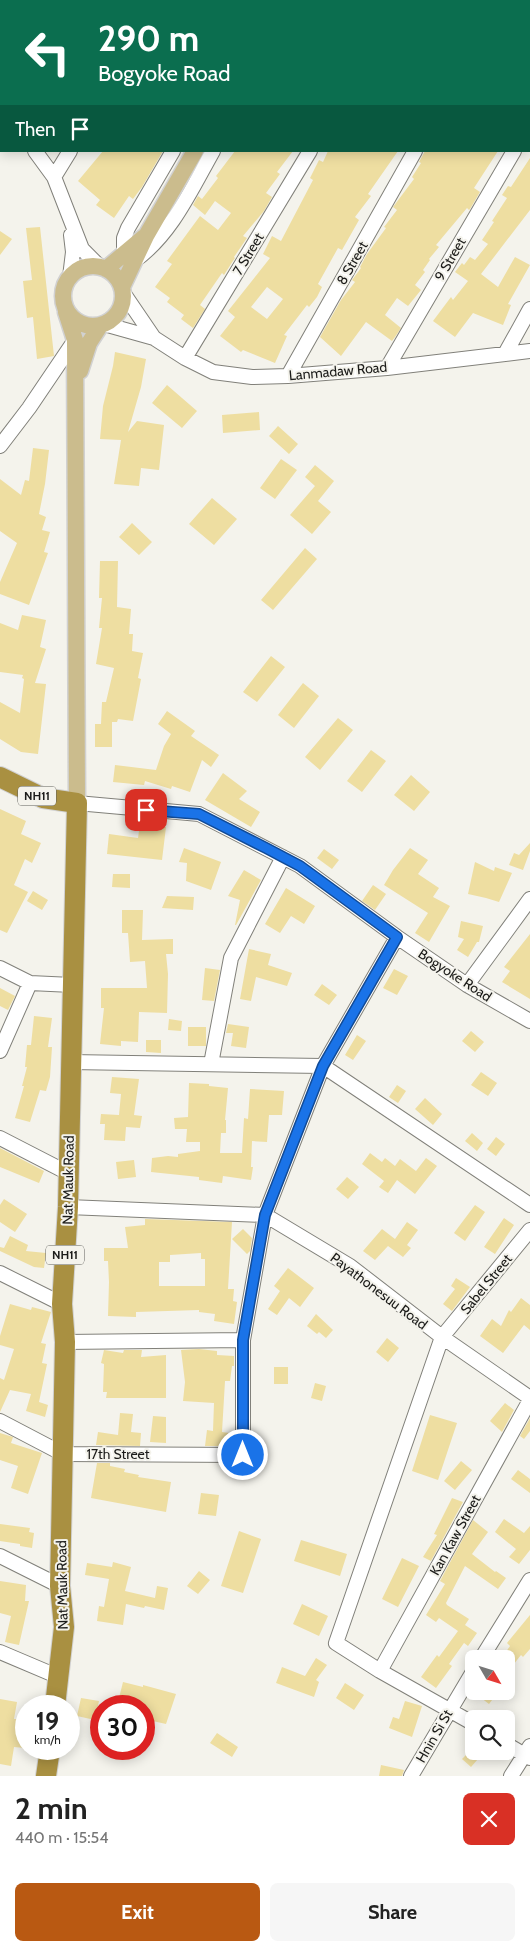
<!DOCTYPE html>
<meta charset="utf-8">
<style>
:root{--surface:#fff;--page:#f6f6f6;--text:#222;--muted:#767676;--accent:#b95912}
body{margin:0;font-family:Cabin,sans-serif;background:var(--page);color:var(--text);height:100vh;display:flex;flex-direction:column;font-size:19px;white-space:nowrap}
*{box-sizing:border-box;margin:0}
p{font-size:16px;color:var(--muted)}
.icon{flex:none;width:28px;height:28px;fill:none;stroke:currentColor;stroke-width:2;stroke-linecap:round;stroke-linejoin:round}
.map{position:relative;height:1776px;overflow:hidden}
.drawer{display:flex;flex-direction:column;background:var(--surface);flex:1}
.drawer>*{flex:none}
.hud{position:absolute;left:0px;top:0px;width:530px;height:152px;box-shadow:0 2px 12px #0003;background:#0b6e4f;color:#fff;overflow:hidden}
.needle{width:32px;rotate:129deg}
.fabs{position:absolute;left:465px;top:1650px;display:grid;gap:10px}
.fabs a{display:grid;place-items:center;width:50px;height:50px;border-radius:8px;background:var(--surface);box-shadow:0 2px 12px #0003;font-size:25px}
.speed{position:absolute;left:15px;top:1695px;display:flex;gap:10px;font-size:25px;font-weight:700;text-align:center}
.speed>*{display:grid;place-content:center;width:65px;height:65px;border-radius:50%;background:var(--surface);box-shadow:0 2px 12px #0003;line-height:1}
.speed small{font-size:12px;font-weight:400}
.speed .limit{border:8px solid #d22;background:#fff;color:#111}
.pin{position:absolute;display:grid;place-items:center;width:42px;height:42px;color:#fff;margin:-21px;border-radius:10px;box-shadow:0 2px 8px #0006}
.me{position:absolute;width:55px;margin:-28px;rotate:0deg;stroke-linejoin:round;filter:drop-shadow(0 0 4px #0008)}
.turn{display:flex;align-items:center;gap:18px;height:105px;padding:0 15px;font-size:22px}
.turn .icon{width:65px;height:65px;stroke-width:2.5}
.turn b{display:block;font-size:35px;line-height:42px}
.then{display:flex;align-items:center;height:48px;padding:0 15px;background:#0003;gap:10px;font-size:19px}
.round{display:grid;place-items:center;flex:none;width:52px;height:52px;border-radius:8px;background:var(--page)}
.overview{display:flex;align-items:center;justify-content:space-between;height:85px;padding:0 15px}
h1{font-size:30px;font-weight:700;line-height:38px}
.action{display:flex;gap:10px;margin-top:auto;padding:10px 15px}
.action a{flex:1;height:58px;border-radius:8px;background:var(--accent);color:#fff;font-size:20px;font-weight:700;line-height:58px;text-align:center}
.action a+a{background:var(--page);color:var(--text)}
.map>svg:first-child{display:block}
.building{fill:#eedea1;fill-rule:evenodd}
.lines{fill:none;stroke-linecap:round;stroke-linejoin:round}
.minor-casing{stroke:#81807a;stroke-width:16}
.major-casing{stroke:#d1d1d1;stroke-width:19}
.highway-casing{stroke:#d1d1d1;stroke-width:22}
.minor{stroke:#fff;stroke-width:14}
.major{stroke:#cbbc8d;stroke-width:16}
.highway{stroke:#a99041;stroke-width:20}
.route-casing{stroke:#114b97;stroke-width:12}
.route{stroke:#1a73e8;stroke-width:9}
.labels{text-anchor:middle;stroke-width:4;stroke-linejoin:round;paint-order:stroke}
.shield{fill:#f4f3ec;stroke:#5c5c58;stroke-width:1}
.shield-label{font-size:12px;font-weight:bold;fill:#1b1b19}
.street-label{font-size:14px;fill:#1b1b19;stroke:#f4f3ec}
</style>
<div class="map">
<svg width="530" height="1776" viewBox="0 0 530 1776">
<rect width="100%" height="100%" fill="#f4f3ec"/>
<!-- building -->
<path class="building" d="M 103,151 L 163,151 L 142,187 L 133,199 L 129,196 L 114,218 L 96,205 L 100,200 L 78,181 Z
M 235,151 L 293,151 L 277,172 L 280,174 L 266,193 L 272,197 L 264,211 L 243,236 L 247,238 L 234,257 L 235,258 L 231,264 L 224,275 L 222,273 L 200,305 L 205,309 L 193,328 L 181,319 L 184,315 L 167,302 L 170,298 L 155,287 L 172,264 L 167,261 L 200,216 L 218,230 L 231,213 L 215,201 L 205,215 L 193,205 L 198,196 L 202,199 L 218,178 L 216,176 Z
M 328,151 L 398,151 L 368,194 L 371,196 L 355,217 L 359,220 L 342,250 L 338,248 L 318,284 L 322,287 L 317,297 L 309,307 L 307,305 L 284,335 L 287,336 L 275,363 L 243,350 L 241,352 L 220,336 L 235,317 L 228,311 L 270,258 L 263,254 L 272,236 L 281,241 L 313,180 L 310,178 L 319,160 L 323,162 ZM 267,287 L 283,299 L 267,319 L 251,307 Z
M 425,151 L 498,151 L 474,188 L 480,192 L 470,209 L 469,210 L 467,208 L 436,245 L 439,247 L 429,259 L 430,260 L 423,270 L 425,272 L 415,285 L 421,290 L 408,306 L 397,298 L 385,315 L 401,328 L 395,337 L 392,341 L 366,322 L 341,356 L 320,337 L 341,300 L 355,282 L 352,280 L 361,268 L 360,267 L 367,254 L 386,228 L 384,227 L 397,210 L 393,207 L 414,179 L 412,177 L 421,163 L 419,162 Z
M 530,158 L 530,210 L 481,274 L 498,287 L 515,257 L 530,265 L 508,304 L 511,305 L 503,325 L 473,313 L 455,337 L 433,321 L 451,297 L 453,300 L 468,281 L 455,272 L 462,263 L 464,265 L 470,257 L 475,260 L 488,244 L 482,240 L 494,222 L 492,221 L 507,198 L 502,195 L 508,186 L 511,187 Z
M 40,227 L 54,356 L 37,359 L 33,317 L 27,318 L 23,281 L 32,280 L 26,228 Z
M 0,231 L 12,239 L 0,255 Z
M 115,352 L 146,359 L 141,387 L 128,432 L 137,421 L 164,425 L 159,470 L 141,468 L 139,486 L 114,484 L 121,440 L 100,439 L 103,406 L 113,366 Z
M 167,385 L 197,411 L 182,428 L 152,403 Z
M 259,412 L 260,430 L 223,433 L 222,415 Z
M 278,426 L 298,444 L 289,454 L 269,436 Z
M 33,448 L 49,450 L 45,484 L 39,514 L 46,517 L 42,530 L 50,532 L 44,552 L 48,553 L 29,605 L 0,594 L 0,582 L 17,543 L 0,531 L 0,479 L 21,495 L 25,480 L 29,481 Z
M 281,459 L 297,470 L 275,499 L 260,488 Z
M 315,465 L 334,481 L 318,501 L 331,512 L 312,534 L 290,515 L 315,486 L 305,477 Z
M 212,498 L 237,519 L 214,545 L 189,524 Z
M 132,523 L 152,542 L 139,555 L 119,537 Z
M 305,548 L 317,559 L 273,610 L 261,600 Z
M 100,561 L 118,561 L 117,607 L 131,609 L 129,634 L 133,634 L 132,651 L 143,653 L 138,678 L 141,679 L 133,721 L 118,719 L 117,722 L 112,722 L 112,747 L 95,747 L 95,724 L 101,724 L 102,702 L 106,702 L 114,668 L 96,664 L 102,628 L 99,628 L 102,598 L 99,598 Z
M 22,615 L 46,620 L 40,647 L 46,649 L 35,683 L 46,684 L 38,754 L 21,752 L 0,739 L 0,702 L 20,713 L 24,679 L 22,678 L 23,675 L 0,672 L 0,623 L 18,630 Z
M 271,656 L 285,667 L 257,702 L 243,692 Z
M 303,683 L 319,696 L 294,728 L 278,715 Z
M 167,711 L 195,731 L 191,736 L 219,755 L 211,767 L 202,760 L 190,792 L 172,786 L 171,789 L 145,781 L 144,785 L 113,782 L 115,765 L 156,770 L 164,746 L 171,734 L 158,724 Z
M 338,718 L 353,730 L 320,770 L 305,757 Z
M 371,750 L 386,761 L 362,792 L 347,781 Z
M 223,773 L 247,791 L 239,799 L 260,812 L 251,827 L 205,800 Z
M 411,775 L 430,792 L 414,811 L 394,795 Z
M 0,809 L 26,821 L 21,834 L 41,843 L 32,863 L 25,859 L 14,885 L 28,892 L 7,933 L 0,930 Z
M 140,824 L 166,827 L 162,860 L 107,854 L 109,834 L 138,838 Z
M 530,843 L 530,851 L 523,870 L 509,865 L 514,853 L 519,855 Z
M 184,848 L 221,862 L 211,890 L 186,881 L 187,863 L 179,862 Z
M 410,848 L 428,860 L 418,874 L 439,888 L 433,897 L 450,906 L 429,942 L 415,933 L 428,913 L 384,885 L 393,870 Z
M 324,849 L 339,860 L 332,869 L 317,858 Z
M 475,862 L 494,871 L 495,867 L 512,873 L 499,902 L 486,898 L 468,894 Z
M 244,870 L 261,880 L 236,925 L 235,925 L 240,900 L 228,896 Z
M 113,874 L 130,874 L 130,888 L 112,887 Z
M 373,885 L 386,894 L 375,910 L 362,901 Z
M 286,888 L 315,906 L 304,924 L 291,916 L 280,933 L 265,924 Z
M 33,891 L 48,900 L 42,910 L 27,901 Z
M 167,896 L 194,897 L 193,910 L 162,908 Z
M 122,910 L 143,910 L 142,940 L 173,939 L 173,954 L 166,954 L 168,974 L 167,1013 L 139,1012 L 138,1042 L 121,1041 L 121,1046 L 100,1044 L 104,1008 L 101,1008 L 101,988 L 147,988 L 145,961 L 130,962 L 128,933 L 122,933 Z
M 461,921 L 483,926 L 479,942 L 477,942 L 468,957 L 457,950 L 464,939 L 458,937 Z
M 530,934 L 530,999 L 502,982 L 510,971 L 504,967 Z
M 249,949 L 271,954 L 268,965 L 292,973 L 287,986 L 256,977 L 251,1001 L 240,999 Z
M 205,968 L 220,970 L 214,1001 L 202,1000 Z
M 394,969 L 408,976 L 397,995 L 383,988 Z
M 322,984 L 337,995 L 329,1005 L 314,995 Z
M 0,988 L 15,996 L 8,1010 L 0,1006 Z
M 34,1016 L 52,1018 L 48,1047 L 52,1047 L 50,1077 L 46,1091 L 40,1090 L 30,1122 L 15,1118 L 24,1086 L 22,1086 L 27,1067 L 25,1067 L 27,1045 L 31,1045 Z
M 169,1019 L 182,1021 L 181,1031 L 168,1030 Z
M 228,1024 L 249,1027 L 246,1048 L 231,1046 L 233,1033 L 226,1033 Z
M 188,1027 L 206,1027 L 206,1046 L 188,1046 Z
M 471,1031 L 484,1042 L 475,1052 L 462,1041 Z
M 357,1035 L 366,1041 L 353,1060 L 345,1055 Z
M 146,1040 L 161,1040 L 161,1053 L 146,1052 Z
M 481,1072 L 497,1083 L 488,1096 L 471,1085 Z
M 112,1077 L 139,1079 L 134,1115 L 142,1116 L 140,1128 L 126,1127 L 125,1141 L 104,1140 L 105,1124 L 100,1124 L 101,1114 L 119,1115 L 121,1094 L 110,1093 Z
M 189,1083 L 209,1084 L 209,1086 L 228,1088 L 225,1120 L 226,1120 L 226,1133 L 221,1133 L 220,1153 L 242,1153 L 244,1118 L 248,1119 L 250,1089 L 284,1091 L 282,1115 L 269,1115 L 267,1142 L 252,1141 L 251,1167 L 253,1167 L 251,1180 L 223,1176 L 222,1183 L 199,1180 L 199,1177 L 151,1172 L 152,1158 L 168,1156 L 178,1157 L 178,1154 L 200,1151 L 200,1142 L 186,1142 L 187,1129 L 175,1129 L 174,1118 L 188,1117 Z
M 397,1085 L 406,1091 L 398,1103 L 389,1097 Z
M 425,1098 L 442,1114 L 433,1125 L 415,1109 Z
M 472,1133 L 483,1143 L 477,1151 L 465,1141 Z
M 496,1137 L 505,1144 L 496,1156 L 487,1149 Z
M 0,1148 L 44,1171 L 39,1183 L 0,1167 Z
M 370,1153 L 382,1162 L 385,1158 L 395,1166 L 400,1159 L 416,1171 L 426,1158 L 437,1166 L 415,1194 L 397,1180 L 388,1193 L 379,1187 L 384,1181 L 362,1164 Z
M 134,1160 L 136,1177 L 118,1179 L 116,1162 Z
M 347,1177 L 359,1187 L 348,1199 L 336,1189 Z
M 4,1199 L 27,1214 L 15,1232 L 0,1222 L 0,1205 Z
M 475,1205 L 485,1212 L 465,1241 L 454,1233 Z
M 504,1218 L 514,1225 L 495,1254 L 484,1247 Z
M 145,1219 L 232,1222 L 228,1289 L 234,1289 L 233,1301 L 237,1302 L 234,1324 L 214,1321 L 215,1314 L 199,1312 L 199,1310 L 136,1312 L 136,1317 L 108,1316 L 109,1282 L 108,1261 L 104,1261 L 104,1248 L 128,1248 L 125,1227 L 145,1225 ZM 201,1253 L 201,1259 L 205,1259 L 205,1286 L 159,1286 L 159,1262 L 170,1262 L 170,1255 Z
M 407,1222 L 418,1230 L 407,1245 L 411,1248 L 403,1257 L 388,1246 L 375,1260 L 363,1251 L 382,1229 L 395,1239 Z
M 243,1229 L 252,1238 L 250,1251 L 247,1254 L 232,1239 Z
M 10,1236 L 28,1245 L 26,1251 L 46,1253 L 44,1268 L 34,1267 L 0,1251 L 0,1247 L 4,1248 Z
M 288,1268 L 314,1288 L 300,1307 L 289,1298 L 277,1315 L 268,1309 L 280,1291 L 274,1286 Z
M 456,1278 L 470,1287 L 452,1311 L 443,1304 L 455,1289 L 451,1286 Z
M 521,1298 L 530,1305 L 530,1330 L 524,1325 L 503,1353 L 480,1336 L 492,1319 L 501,1326 L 509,1310 L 511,1312 Z
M 10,1304 L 31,1310 L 32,1307 L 51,1312 L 41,1343 L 46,1344 L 42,1363 L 47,1364 L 39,1402 L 48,1405 L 45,1417 L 26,1411 L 31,1394 L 10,1390 L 0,1412 L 0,1378 L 4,1380 L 14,1349 L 0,1345 L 0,1336 Z
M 316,1314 L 333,1330 L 326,1338 L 319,1332 L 317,1334 L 307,1326 Z
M 387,1338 L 399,1348 L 388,1362 L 376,1352 Z
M 199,1349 L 217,1351 L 217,1355 L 234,1356 L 234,1366 L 232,1366 L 230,1381 L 225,1381 L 222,1432 L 229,1433 L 227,1446 L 205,1446 L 207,1430 L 213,1431 L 214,1403 L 183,1401 L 185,1382 L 181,1350 Z
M 104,1350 L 123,1353 L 124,1350 L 142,1350 L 141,1357 L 166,1355 L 166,1398 L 106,1398 L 107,1392 L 103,1392 L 104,1364 L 101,1363 Z
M 274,1367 L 288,1367 L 288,1384 L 274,1384 Z
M 315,1383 L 326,1386 L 322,1401 L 311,1398 Z
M 505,1403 L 514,1410 L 502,1432 L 490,1421 Z
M 120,1413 L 133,1414 L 131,1432 L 141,1433 L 140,1446 L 96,1445 L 98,1432 L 118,1435 Z
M 430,1415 L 457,1423 L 438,1480 L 412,1471 Z
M 153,1416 L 166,1417 L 166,1443 L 150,1442 Z
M 530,1418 L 530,1431 L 524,1439 L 520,1436 Z
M 0,1433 L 13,1437 L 11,1443 L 42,1453 L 28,1494 L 11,1488 L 18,1466 L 0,1460 Z
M 461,1461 L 472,1470 L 455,1490 L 444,1481 Z
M 97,1463 L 110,1463 L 110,1466 L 125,1469 L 124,1472 L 139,1475 L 138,1477 L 171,1482 L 166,1512 L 91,1498 Z
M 518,1470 L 530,1479 L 530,1493 L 511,1479 Z
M 201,1493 L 219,1495 L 216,1516 L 198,1514 Z
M 452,1498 L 463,1502 L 431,1561 L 423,1557 L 437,1535 L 434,1534 Z
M 504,1519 L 524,1533 L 530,1526 L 530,1550 L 519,1564 L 509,1557 L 516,1549 L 495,1532 Z
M 473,1520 L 488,1532 L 472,1554 L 495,1572 L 496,1571 L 506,1578 L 498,1589 L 465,1566 L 446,1603 L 447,1605 L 469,1619 L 465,1625 L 477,1633 L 468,1646 L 464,1643 L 449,1664 L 452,1666 L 436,1688 L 421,1677 L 437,1655 L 439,1657 L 458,1631 L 439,1618 L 436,1622 L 426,1615 L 445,1584 L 440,1581 Z
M 0,1524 L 30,1528 L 29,1532 L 34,1533 L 32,1548 L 20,1546 L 20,1544 L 0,1541 Z
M 239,1531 L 261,1539 L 243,1593 L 221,1586 Z
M 301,1540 L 347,1554 L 340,1576 L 294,1561 Z
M 402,1558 L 419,1566 L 398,1607 L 382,1599 Z
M 113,1562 L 131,1567 L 125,1591 L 155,1598 L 157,1586 L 168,1588 L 164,1610 L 145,1606 L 144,1608 L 126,1604 L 123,1625 L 97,1621 L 99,1606 L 104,1607 L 109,1579 L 85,1575 L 87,1563 L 112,1567 Z
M 199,1571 L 210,1580 L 198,1594 L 187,1586 Z
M 0,1581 L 26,1585 L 25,1601 L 29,1601 L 19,1645 L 5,1642 L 11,1616 L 0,1613 Z
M 302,1604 L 328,1616 L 319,1636 L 293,1624 Z
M 530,1615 L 530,1649 L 523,1657 L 521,1655 L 506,1674 L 506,1659 L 501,1659 L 510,1646 L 507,1643 Z
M 316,1658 L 327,1665 L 316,1680 L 319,1682 L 314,1697 L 276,1683 L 282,1667 L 305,1676 Z
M 123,1682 L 143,1687 L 143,1685 L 176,1694 L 166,1724 L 144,1719 L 144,1706 L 117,1706 Z
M 345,1683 L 364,1695 L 354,1710 L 336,1698 Z
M 472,1691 L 499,1691 L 489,1704 Z
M 81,1698 L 99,1701 L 95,1720 L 77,1716 Z
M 0,1699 L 17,1702 L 14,1719 L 26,1720 L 25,1748 L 14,1747 L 11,1766 L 0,1764 Z
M 405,1701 L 422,1706 L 412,1737 L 389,1728 L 393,1717 L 399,1719 Z
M 217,1733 L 238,1747 L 232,1757 L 210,1743 Z
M 470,1751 L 478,1759 L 471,1767 L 462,1759 Z
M 381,1765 L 404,1770 L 402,1776 L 379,1776 Z"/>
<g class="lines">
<!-- minor casing -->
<g class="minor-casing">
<path id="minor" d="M 407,0 L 409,1
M 164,1 L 165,0
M 262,1 L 263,0
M 302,1 L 303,0
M 502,1 L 502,0
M 529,82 L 530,83
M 0,103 L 1,104
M 529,125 L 530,123
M 35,151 L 54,177 L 82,249 L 100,267
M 54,177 L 70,151
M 124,252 L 124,238 L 128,228 L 173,151
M 134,261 C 171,235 191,190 213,151
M 70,277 L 73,252 L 71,235
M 122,291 L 154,338
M 104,324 L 154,338 L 185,358 L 213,372 L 252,377 L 288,376 L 387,368 L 530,351
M 505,354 L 530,309
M 185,358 L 310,151
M 387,368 L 514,151
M 288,376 L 415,151
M 0,446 L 29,408 L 75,340
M 77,803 L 199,814 L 300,866 L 397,937 L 467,985 L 530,1021
M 0,968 L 30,983 L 72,985
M 467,985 L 530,899
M 0,1051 L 30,983
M 70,1062 L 323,1066 L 530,1205
M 211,1064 L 231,958 L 283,857
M 0,1138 L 68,1173
M 68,1207 L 265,1215 L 350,1266 L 442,1337 L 530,1398
M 0,1273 L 62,1304
M 65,1342 L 243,1340
M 0,1421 L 63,1454 L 243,1455 L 243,1340 L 265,1215 L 323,1066 L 397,937
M 0,1556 L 60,1586
M 0,1652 L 59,1677
M 481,1659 L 530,1580
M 380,1671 L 530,1400
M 474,1724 L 380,1671 L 336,1643 L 442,1337 L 530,1230
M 506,1744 L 530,1758
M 411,1776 L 474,1670
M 511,1776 L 530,1746"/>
</g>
<!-- major casing -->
<g class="major-casing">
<path id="major" d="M 284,1 L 285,0
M63 296a30 30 0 1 1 60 0a30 30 0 1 1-60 0Z
M 106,269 L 144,237
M 122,287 L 146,236 L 195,151
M 66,312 L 75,340 L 77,803
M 80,371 L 89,343 L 100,326"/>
</g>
<!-- highway casing -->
<g class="highway-casing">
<path id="highway" d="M 0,777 L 43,798 L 77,803 L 68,1207 L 62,1304 L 65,1342 L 60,1586 L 64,1627 L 55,1706
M 46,1776 L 50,1749"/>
</g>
<!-- minor -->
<use href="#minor" class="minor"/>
<!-- major -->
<use href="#major" class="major"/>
<!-- highway -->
<use href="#highway" class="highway"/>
</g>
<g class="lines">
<!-- route casing -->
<g class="route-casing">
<path id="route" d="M 146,810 L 199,814 L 266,848 L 300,866 L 397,937 L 323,1066 L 265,1215 L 243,1340 L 243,1455"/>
</g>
<!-- route -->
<use href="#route" class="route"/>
</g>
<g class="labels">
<!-- shield labels -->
<g class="shield">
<rect x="18" y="786.5" width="38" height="19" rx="4"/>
<rect x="46" y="1245.5" width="38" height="19" rx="4"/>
</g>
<g class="shield-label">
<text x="37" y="800">NH11</text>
<text x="65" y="1259">NH11</text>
</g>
<!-- street labels -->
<g class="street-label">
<text transform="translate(248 254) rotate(-59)" y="5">7 Street</text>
<text transform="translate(450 259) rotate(-60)" y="5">9 Street</text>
<text transform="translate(352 263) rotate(-60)" y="5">8 Street</text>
<text transform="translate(338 371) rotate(-5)" y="5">Lanmadaw Road</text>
<text transform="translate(455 975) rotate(33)" y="5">Bogyoke Road</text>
<text transform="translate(68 1180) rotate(-89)" y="5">Nat Mauk Road</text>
<text transform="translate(486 1284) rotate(-51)" y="5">Sabel Street</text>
<text transform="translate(379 1291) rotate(37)" y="5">Payathonesuu Road</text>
<text x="118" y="1459">17th Street</text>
<text transform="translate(455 1535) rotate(-61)" y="5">Kan Kaw Street</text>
<text transform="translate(62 1585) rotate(-91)" y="5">Nat Mauk Road</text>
<text transform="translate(434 1736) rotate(-60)" y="5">Hnin Si St</text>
</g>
</g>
</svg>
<div class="fabs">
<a><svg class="needle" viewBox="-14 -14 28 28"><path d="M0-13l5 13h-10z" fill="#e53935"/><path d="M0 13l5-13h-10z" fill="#767676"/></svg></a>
<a><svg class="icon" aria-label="search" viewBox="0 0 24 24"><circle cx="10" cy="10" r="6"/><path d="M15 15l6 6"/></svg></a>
</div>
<div class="speed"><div>19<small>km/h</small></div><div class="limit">30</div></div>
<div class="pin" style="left:146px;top:810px;background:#d93025"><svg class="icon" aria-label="arrive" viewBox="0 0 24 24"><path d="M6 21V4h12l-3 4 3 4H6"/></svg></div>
<svg class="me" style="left:243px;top:1455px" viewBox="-20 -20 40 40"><circle r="17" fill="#1a73e8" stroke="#fff" stroke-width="3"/><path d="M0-11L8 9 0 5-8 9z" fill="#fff"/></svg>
<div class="hud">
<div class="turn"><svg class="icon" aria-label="left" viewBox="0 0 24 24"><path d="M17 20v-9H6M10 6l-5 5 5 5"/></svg><div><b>290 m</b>Bogyoke Road</div></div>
<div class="then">Then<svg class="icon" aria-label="arrive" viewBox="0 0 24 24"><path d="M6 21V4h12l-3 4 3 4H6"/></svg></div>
</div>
</div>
<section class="drawer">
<div class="overview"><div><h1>2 min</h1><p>440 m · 15:54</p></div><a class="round" style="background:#d93025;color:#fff"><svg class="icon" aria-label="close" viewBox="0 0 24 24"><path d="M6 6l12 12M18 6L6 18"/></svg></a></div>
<div class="action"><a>Exit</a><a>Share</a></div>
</section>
